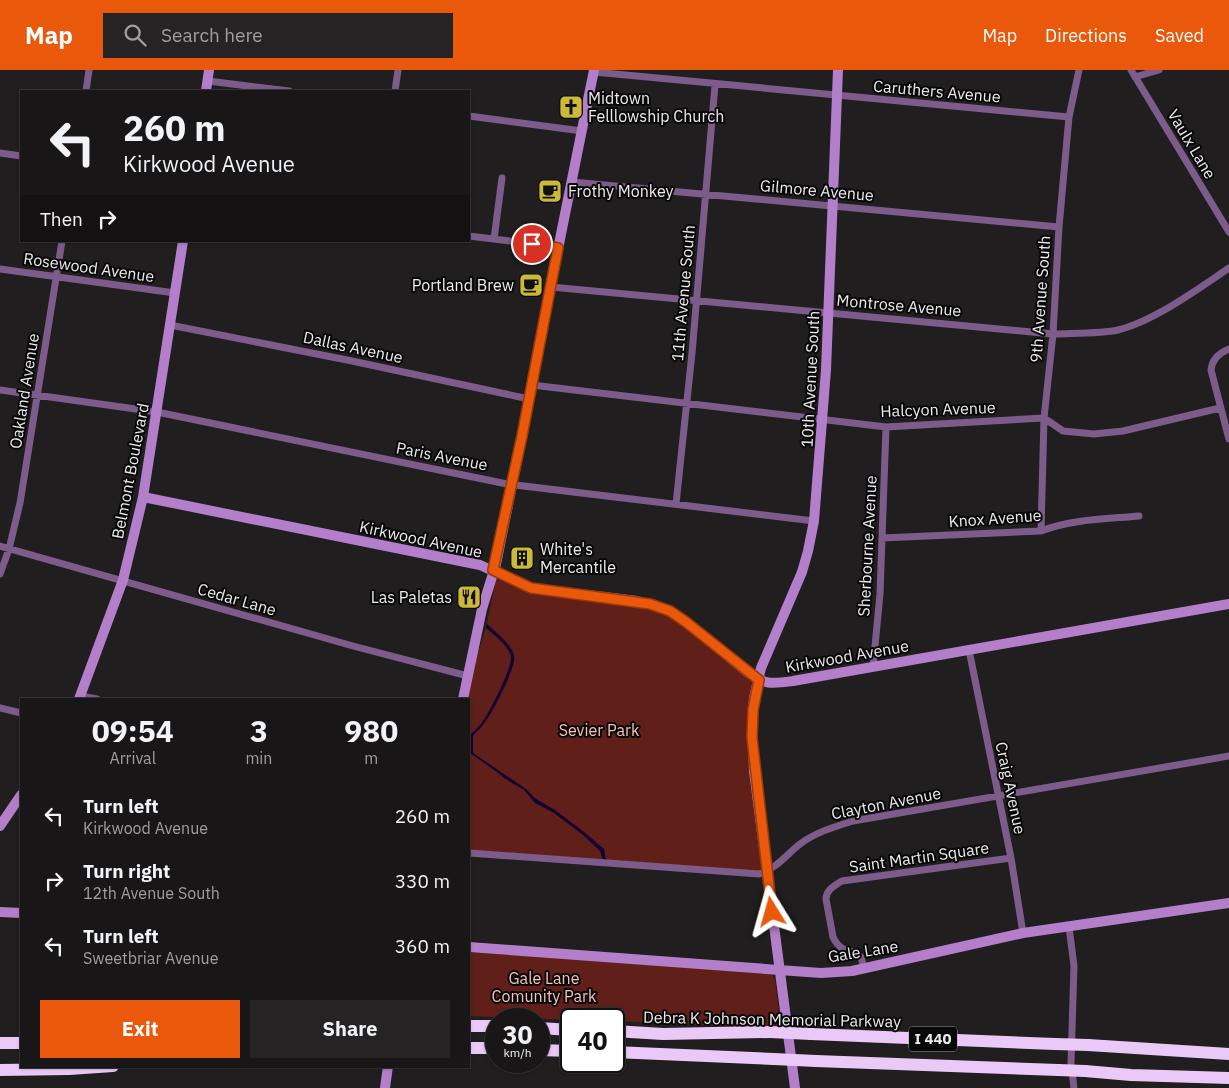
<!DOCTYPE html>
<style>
:root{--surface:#181617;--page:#252324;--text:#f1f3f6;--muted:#9f9fa1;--line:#363536;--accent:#ea580c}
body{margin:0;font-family:"IBM Plex Sans",sans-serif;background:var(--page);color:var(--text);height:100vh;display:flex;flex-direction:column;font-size:19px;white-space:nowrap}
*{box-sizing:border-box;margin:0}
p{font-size:16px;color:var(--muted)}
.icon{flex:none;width:28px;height:28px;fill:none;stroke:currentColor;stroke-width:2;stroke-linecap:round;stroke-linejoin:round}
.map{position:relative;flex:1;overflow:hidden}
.drawer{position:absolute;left:20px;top:628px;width:450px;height:370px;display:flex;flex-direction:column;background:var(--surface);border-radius:0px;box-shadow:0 1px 4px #0004,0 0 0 1px var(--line)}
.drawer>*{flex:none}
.guide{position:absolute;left:20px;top:20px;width:450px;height:152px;border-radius:0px;box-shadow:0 1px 4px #0004,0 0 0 1px var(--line);background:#181617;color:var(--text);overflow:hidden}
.speed{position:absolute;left:485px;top:938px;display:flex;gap:10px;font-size:25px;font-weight:700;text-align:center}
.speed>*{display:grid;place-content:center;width:65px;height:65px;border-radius:50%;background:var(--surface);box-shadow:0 1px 4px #0004,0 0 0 1px var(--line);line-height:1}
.speed small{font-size:12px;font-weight:400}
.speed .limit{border:2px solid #111;border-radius:8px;background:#fff;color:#111}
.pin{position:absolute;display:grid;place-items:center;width:42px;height:42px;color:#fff;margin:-21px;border:2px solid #fff;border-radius:50%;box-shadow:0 1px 5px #0007}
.me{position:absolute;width:55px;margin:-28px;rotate:352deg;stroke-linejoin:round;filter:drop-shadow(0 0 4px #0008)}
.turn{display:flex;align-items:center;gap:18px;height:105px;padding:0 20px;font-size:22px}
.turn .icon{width:65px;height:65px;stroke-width:2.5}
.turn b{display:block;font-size:35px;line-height:42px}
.then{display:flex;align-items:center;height:48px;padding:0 20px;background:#0003;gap:10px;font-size:19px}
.eta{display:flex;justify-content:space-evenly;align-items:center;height:85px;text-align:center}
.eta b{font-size:30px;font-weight:700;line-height:35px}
.cta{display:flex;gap:10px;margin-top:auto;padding:10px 20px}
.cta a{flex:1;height:58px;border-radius:0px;background:var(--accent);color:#fff;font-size:20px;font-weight:700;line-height:58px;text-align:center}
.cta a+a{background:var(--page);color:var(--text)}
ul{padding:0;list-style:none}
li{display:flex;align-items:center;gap:15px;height:65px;padding:0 20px}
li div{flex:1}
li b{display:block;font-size:19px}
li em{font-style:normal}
header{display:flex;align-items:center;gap:30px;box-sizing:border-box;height:70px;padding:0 25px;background:var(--accent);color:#fff}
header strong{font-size:24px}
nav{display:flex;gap:28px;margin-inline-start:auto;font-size:18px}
.search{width:350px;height:45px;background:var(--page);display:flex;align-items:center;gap:12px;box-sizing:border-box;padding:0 18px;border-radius:0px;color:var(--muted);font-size:19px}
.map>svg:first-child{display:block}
.green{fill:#611f19}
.water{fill:#120035}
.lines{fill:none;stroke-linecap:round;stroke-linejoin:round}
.street{stroke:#7d5c8b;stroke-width:7}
.secondary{stroke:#b37eca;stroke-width:10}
.highway{stroke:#eac9f9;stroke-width:12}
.highway-bridge{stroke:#eac9f9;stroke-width:12}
.route-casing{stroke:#983908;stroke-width:12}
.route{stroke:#ea580c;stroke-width:9}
.labels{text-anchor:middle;stroke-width:4;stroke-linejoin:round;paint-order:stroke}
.shield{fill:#090809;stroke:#a9a8a8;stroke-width:1}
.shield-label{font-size:15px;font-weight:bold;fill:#edecec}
.street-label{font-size:16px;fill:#edecec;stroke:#090809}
.poi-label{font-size:16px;fill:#edecec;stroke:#090809;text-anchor:start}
.park-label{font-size:16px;fill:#f7c3bb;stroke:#090809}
</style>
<header>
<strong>Map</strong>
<div class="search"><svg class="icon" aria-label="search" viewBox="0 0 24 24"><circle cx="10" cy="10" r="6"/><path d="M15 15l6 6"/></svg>Search here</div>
<nav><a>Map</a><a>Directions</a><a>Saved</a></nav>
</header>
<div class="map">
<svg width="1229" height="1018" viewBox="0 0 1229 1018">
<rect width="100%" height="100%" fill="#201e1f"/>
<!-- green -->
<path class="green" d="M 496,509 L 524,520 L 645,535 L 671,545 L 755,613 L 750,640 L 765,802 L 469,781 L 469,629 L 467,629 L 473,597 L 486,558 Z
M 469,882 L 771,904 L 775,909 L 781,959 L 614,951 L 614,949 L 571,950 L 469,946 Z"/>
<!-- water -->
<path class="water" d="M 487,554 C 496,563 511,573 514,586 C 517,596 491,646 483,655 C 480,659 476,662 473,666 L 473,683 L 526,719 L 536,729 L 555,740 L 584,762 L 604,779 L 606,790 L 603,790 L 600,781 L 583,765 L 554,743 L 535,733 L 524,720 L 504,708 L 497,702 L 470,683 L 469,666 C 472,662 477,659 480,655 C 487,648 513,596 511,587 C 509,576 494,565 486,558 Z"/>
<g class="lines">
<!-- street -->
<path class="street" d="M 1131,0 L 1229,162
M 594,2 L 1069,47
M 1135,7 L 1159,0
M 208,11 L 289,21
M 86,21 L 89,0
M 395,21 L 398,0
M 469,46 L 582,61
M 0,83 L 21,86
M 572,112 L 1059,157
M 469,166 L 558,177
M 494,169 L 502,108
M 0,199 L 175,223
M 551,217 L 1053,264 C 1071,263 1101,264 1118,260 C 1154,251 1198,219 1229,198
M 170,255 L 352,291 L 529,329
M 1229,279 C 1219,283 1212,289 1211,300 L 1229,369
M 532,315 L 886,357 L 1044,348 L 1063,361 L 1094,364 L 1123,361 L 1220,338
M 0,320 L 157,342 L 507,414 L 814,451
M 676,434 L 692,283 L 715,15
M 1041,461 L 1044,348 L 1053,264 L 1059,157 L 1069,47 L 1079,0
M 882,468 L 1041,461 C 1072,449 1107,449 1139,446
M 0,476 L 353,576 L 468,606
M 0,504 L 9,479 L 20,433 L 62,171
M 969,580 L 1011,788 L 1023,863
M 873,597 L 880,524 L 886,357
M 81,626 L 97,629
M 0,638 L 21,643
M 469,783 L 759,804 C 775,800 787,784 800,774 C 816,762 834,757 853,751 L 1229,686
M 1069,857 L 1074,896 L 1071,993 L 1074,1018
M 863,898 C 863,894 862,889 860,886 C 854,878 842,886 833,867 L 826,829 C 826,820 834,816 842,811 L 1011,788"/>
<!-- secondary -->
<path class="secondary" d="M 206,21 L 209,0
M 143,427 L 480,495 L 531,518 L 637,531 L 656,536 L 677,545 L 686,552 L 747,602 C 765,615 771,614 793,611 L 1229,534
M 79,629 L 123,510 L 143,427 L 183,171
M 463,629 L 482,539 L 496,494 L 522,366 L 560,169 L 594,0
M 0,756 L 21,725
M 0,842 L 21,843
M 469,877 L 821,903 L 852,901 L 1023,863 L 1229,833
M 385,1018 L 388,996
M 795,1018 L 754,701 L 752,648 L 754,628 L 761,598 L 802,502 L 808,481 L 814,451 L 826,300 L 838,0"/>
<!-- highway -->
<path class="highway" d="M 469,956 L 496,956
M 539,958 L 571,960
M 614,961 L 663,964 L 770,962
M 811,964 L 1055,974
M 0,973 L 21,973
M 1088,975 L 1229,984
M 469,978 L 496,978
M 539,980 L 571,981
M 614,982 L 774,989
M 816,991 L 1058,1000
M 0,1000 L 69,999 L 113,996
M 1085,1001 L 1131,1005 L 1229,1008"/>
<!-- highway-bridge -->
<path class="highway-bridge" d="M 770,962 L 811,964
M 1055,974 L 1088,975
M 774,989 L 816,991
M 1058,1000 L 1085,1001"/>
</g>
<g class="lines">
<!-- route casing -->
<g class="route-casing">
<path id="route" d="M 532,174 L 558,178 L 522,366 L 493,500 L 531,518 L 650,534 L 670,541 L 686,552 L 759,610 L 753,640 L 752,668 L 772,842"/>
</g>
<!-- route -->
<use href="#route" class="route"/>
</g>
<!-- icons -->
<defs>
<g id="church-square" transform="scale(1.25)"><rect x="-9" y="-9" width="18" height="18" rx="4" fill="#cbba39" stroke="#090809"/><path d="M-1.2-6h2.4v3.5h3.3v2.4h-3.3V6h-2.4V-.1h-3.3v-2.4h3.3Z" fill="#111"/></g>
<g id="cafe-square" transform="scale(1.25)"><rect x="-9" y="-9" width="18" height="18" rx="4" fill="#cbba39" stroke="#090809"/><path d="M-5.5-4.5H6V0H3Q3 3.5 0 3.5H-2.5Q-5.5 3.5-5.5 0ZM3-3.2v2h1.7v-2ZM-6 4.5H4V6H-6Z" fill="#111"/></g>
<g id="building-square" transform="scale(1.25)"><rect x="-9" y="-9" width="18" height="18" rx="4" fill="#cbba39" stroke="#090809"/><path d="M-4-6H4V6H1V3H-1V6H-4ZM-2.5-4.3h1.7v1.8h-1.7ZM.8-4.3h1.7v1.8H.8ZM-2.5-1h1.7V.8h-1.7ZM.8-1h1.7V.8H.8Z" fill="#111"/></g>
<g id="restaurant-square" transform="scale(1.25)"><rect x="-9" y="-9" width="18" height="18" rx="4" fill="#cbba39" stroke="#090809"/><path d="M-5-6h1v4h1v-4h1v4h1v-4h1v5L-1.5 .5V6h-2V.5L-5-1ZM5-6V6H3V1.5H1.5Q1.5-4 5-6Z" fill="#111"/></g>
</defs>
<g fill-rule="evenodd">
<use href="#church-square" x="571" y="37"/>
<use href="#cafe-square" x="550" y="121"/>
<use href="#cafe-square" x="531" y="215"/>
<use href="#building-square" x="522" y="488"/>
<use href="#restaurant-square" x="469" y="527"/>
</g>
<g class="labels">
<!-- shield labels -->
<rect class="shield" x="909" y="956.5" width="48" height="25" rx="4"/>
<g class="shield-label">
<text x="933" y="974">I 440</text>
</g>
<!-- street labels -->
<g class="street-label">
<text transform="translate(937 21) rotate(5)" y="6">Caruthers Avenue</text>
<text transform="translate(1192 74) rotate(59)" y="6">Vaulx Lane</text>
<text transform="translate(817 120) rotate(5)" y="6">Gilmore Avenue</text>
<text transform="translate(89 197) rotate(8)" y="6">Rosewood Avenue</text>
<text transform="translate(683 223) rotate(-85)" y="6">11th Avenue South</text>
<text transform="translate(1040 229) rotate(-86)" y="6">9th Avenue South</text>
<text transform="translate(899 235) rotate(5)" y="6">Montrose Avenue</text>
<text transform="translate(353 277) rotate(12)" y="6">Dallas Avenue</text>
<text transform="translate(810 309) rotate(-87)" y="6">10th Avenue South</text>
<text transform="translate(24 321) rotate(-81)" y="6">Oakland Avenue</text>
<text transform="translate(938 339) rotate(-2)" y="6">Halcyon Avenue</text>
<text transform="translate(442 386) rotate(11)" y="6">Paris Avenue</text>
<text transform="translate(130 401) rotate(-79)" y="6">Belmont Boulevard</text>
<text transform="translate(995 448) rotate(-4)" y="6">Knox Avenue</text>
<text transform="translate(421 469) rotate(12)" y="6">Kirkwood Avenue</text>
<text transform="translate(867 476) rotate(-87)" y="6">Sherbourne Avenue</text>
<text transform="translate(237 529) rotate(16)" y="6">Cedar Lane</text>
<text transform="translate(847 586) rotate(-10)" y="6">Kirkwood Avenue</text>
<text transform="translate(1011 718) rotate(78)" y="6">Craig Avenue</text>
<text transform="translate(886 733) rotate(-11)" y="6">Clayton Avenue</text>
<text transform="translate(919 787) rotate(-8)" y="6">Saint Martin Square</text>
<text transform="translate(863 881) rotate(-9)" y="6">Gale Lane</text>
<text transform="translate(772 949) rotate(1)" y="6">Debra K Johnson Memorial Parkway</text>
</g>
<!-- poi labels -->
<g class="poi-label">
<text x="588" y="34">Midtown<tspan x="588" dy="18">Felllowship Church</tspan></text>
<text x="568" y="127">Frothy Monkey</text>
<text x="514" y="221" text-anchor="end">Portland Brew</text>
<text x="540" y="485">White's<tspan x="540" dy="18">Mercantile</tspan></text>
<text x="452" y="533" text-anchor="end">Las Paletas</text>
</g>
<!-- park labels -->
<g class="park-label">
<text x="599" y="666">Sevier Park</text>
<text x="544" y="914">Gale Lane<tspan x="544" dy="18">Comunity Park</tspan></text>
</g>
</g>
</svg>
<div class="speed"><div>30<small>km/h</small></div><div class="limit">40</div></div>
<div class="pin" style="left:532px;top:174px;background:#d93025"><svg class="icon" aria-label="arrive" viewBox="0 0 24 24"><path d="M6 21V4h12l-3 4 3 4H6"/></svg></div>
<svg class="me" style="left:772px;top:842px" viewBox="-20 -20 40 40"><path d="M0-17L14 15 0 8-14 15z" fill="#ea580c" stroke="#fff" stroke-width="4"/></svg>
<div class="guide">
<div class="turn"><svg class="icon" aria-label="left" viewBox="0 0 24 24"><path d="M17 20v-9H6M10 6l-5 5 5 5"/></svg><div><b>260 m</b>Kirkwood Avenue</div></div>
<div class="then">Then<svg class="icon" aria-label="right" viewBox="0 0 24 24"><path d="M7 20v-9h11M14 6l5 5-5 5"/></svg></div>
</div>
<section class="drawer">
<div class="eta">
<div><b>09:54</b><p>Arrival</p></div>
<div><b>3</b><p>min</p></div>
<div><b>980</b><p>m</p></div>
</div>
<ul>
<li><svg class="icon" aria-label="left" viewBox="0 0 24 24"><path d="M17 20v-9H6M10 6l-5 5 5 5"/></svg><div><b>Turn left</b><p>Kirkwood Avenue</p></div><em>260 m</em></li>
<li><svg class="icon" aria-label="right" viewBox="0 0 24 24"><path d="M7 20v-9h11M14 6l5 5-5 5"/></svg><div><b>Turn right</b><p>12th Avenue South</p></div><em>330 m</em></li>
<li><svg class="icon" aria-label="left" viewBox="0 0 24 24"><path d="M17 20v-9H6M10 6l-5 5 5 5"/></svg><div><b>Turn left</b><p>Sweetbriar Avenue</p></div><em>360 m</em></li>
</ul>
<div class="cta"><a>Exit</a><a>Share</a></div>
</section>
</div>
